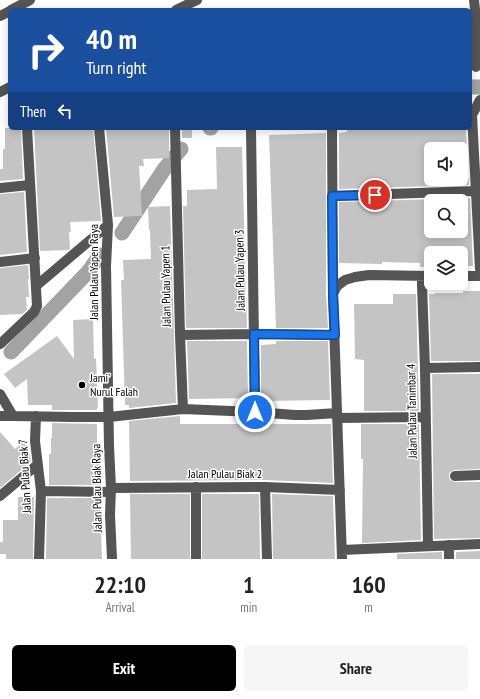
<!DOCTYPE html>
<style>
:root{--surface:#fff;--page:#f6f6f6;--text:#222;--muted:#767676;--accent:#000}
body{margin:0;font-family:"PT Sans Narrow",sans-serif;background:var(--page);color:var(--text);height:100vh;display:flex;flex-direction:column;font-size:15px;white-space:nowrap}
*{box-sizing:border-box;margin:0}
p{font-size:13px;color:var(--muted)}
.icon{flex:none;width:22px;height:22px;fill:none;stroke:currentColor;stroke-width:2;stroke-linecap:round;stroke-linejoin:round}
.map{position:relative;height:559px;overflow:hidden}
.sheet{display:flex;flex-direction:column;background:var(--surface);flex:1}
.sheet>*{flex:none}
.banner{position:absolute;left:8px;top:8px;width:464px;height:122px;border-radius:6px;box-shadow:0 2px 10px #0003;background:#1a4fa0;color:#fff;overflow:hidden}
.controls{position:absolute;left:424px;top:142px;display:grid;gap:8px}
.controls a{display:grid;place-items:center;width:44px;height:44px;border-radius:6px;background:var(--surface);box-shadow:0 2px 10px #0003;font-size:20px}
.pin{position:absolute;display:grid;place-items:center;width:34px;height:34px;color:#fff;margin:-17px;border:2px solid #fff;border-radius:50%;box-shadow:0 1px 4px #0007}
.me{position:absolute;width:44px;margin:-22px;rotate:0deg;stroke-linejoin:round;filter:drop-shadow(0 0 3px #0008)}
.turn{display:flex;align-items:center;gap:14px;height:84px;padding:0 12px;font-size:18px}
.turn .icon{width:52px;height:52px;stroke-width:2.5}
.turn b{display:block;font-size:28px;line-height:34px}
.then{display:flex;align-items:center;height:38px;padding:0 12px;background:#0003;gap:8px;font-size:15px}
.eta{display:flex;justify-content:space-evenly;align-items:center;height:68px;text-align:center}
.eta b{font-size:24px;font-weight:700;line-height:28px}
.action{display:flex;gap:8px;margin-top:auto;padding:8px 12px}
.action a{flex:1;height:46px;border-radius:6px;background:var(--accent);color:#fff;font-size:16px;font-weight:700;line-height:46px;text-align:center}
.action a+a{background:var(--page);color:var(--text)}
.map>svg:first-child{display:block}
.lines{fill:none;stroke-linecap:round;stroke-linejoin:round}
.canal{stroke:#a3a3a3;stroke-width:15}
.building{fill:#c4c4c4;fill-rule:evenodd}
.minor{stroke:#555;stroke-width:10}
.route-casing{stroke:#114b97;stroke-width:10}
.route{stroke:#1a73e8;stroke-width:7}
.poi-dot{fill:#000;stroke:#fff;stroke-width:1.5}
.labels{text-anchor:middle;stroke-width:3;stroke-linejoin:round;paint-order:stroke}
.street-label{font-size:12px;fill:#000;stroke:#fff}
.poi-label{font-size:12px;fill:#000;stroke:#fff;text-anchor:start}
</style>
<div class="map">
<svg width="480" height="559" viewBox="0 0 480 559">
<rect width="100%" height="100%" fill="#fff"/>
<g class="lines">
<!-- canal -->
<path class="canal" d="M 470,87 L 480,87
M 210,128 L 211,128
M 122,233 L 165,168 L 181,149
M 11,352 L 88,272 L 100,255"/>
</g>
<!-- building -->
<path class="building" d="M 5,128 L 21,128 L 23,179 L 0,181 L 0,169 L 3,169 L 3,149 L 5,149 Z
M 34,128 L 93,128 L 101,221 L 70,222 L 71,232 L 69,232 L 70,249 L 68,250 L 40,251 Z
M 106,128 L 169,128 L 169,158 L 143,159 L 144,166 L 139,166 L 142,216 L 114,217 Z
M 182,128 L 192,128 L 192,138 L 182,138 Z
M 347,128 L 466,128 L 467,149 L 431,149 L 431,179 L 469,179 L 469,185 L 339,189 L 339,133 L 347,132 Z
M 326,133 L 326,294 L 328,328 L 276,328 L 269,135 Z
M 216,147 L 242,147 L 247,328 L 186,328 L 183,206 L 187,206 L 187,190 L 217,189 Z
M 24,192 L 27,252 L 0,255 L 0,194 Z
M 470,198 L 473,266 L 461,266 L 461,253 L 431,253 L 431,267 L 420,267 L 420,263 L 382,262 L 382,264 L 339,263 L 339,202 ZM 431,201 L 461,201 L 461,235 L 431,235 Z
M 170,206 L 174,335 L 176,403 L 129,408 L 129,405 L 125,405 L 121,280 L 124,280 L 123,260 L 151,259 L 150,230 L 149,230 L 148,207 Z
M 28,265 L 29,279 L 28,279 L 29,297 L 26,297 L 27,310 L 22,314 L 0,315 L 0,268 Z
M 463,291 L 480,291 L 480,361 L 431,361 L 429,294 L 435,294 L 435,293 L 463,293 Z
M 393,294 L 416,294 L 419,411 L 364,411 L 364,360 L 355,359 L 354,304 L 393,304 Z
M 93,319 L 94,359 L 96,358 L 98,408 L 97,408 L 97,410 L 52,410 L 52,405 L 28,405 L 27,379 L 15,388 L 4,374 L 57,336 L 74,359 L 73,320 Z
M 187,341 L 247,341 L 248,398 L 189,399 Z
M 276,341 L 328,341 L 330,400 L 261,401 L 261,345 L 276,344 Z
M 432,374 L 480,374 L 480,469 L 454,470 L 449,473 L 449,476 L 450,480 L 455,482 L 480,482 L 480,538 L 434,539 Z
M 180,416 L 180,424 L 331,424 L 333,483 L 265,480 L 130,481 L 129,421 Z
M 52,423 L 97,424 L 97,452 L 100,452 L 101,485 L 49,485 L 49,454 L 51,454 L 51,438 L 52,438 Z
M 361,424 L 419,424 L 421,540 L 362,543 L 363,459 L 361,459 Z
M 0,432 L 15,449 L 23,442 L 29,449 L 31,462 L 0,488 Z
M 130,494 L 190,494 L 190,559 L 131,559 Z
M 202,494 L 259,494 L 260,559 L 202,559 Z
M 272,494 L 333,496 L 335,559 L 273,559 Z
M 18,497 L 34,497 L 33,559 L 6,559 L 6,554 L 0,554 L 0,542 L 3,542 L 3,520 L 18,520 Z
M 47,498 L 100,498 L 102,559 L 46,559 Z
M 480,551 L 480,559 L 456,559 L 456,552 Z
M 442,552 L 442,559 L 397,559 L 397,554 Z"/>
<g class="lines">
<!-- minor -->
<path class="minor" d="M 474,0 L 476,19 L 476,67
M 11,10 L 30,0
M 176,10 L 197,0
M 0,16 L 10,11
M 0,92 L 10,87
M 480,100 L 472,115 L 480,269
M 99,128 L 108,225 L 106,266 L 109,446 L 111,488 L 110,515 L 112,559
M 175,128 L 180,335 L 183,409
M 251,128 L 255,412
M 332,128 L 333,294
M 0,188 L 30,185
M 332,196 L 476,191
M 0,262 L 35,258
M 422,276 L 422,285 L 425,368 L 428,546
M 461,276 L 480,276
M 36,286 L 108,225
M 180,335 L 254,334 L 335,335
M 0,344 L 34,312 L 37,306 L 27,128
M 425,368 L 480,367
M 0,394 L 13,416
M 0,416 L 13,416 L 72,417 L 109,417 L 183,409 L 255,412 L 295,415 L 307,415 L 337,413
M 36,416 L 35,441 L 41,491 L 39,559
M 337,418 L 426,417
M 455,476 L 480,475
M 196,487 L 196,559
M 265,487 L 267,559
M 111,488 L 265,487 L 340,490
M 41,491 L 110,492
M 0,496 L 37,465
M 342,550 L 480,544
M 342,559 L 333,294 L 337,286 L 345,280 L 355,277 L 369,275 L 431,276
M 449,559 L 449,545"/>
</g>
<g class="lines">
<!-- route casing -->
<g class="route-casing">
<path id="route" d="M 255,412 L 254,334 L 335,335 L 333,294 L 332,196 L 375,195"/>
</g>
<!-- route -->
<use href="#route" class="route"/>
</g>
<!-- markers -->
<circle class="poi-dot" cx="82" cy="385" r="4"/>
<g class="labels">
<!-- street labels -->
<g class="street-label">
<text transform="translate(240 270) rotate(-91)" y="4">Jalan Pulau Yapen 3</text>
<text transform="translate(94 272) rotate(-90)" y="4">Jalan Pulau Yapen Raya</text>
<text transform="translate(166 286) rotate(-91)" y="4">Jalan Pulau Yapen 1</text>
<text transform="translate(412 411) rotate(-91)" y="4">Jalan Pulau Tanimbar 4</text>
<text x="225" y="478">Jalan Pulau Biak 2</text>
<text transform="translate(25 476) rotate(-93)" y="4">Jalan Pulau Biak 7</text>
<text transform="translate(97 488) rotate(-91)" y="4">Jalan Pulau Biak Raya</text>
</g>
<!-- poi labels -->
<g class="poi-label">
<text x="90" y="382">Jami'<tspan x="90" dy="14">Nurul Falah</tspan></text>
</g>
</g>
</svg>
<div class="controls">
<a><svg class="icon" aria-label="sound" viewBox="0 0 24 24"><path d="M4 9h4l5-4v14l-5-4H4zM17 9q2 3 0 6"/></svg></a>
<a><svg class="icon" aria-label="search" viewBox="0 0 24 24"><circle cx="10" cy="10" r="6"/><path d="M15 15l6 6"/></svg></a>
<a><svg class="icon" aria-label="layers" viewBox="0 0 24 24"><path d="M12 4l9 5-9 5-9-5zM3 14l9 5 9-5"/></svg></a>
</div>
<div class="pin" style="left:375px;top:195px;background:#d93025"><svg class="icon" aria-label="arrive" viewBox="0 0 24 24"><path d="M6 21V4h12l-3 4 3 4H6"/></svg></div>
<svg class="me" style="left:255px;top:412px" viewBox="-20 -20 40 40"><circle r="17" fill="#1a73e8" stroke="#fff" stroke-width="3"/><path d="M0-11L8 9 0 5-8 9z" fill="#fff"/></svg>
<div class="banner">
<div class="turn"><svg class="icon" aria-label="right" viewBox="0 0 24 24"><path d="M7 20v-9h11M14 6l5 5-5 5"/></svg><div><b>40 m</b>Turn right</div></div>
<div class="then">Then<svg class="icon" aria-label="left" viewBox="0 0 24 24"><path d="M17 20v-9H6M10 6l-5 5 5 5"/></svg></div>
</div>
</div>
<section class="sheet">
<div class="eta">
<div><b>22:10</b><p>Arrival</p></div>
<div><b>1</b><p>min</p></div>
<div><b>160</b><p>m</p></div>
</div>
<div class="action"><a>Exit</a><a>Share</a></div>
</section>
